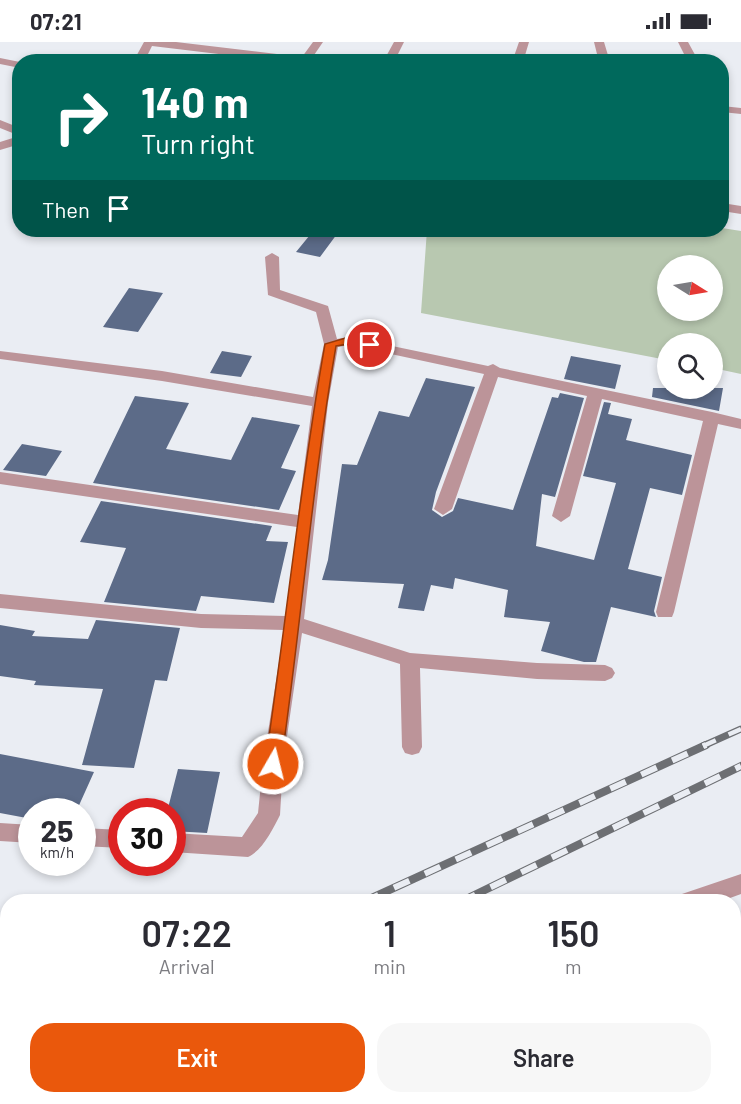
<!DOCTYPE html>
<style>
:root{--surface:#fff;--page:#f7f7f7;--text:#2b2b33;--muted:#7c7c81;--accent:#ea580c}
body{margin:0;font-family:Barlow,sans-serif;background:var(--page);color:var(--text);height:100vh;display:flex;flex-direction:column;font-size:22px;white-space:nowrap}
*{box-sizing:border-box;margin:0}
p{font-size:20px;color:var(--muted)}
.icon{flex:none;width:33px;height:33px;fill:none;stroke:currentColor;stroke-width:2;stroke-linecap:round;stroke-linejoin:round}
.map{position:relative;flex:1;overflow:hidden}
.details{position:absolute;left:0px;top:852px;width:741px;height:210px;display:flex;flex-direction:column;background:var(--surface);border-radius:24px 24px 0 0;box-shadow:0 3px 9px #0003}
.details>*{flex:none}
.top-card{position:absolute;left:12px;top:12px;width:717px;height:183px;border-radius:24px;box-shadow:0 3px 9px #0003;background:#00695c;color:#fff;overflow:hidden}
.needle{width:39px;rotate:101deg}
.tools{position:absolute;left:657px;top:213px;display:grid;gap:12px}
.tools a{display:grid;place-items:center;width:66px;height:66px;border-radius:50%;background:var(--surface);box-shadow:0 3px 9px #0003;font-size:30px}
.speed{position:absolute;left:18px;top:756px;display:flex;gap:12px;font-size:30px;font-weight:700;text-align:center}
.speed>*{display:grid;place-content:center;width:78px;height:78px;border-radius:50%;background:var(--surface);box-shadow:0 3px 9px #0003;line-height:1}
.speed small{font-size:15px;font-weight:400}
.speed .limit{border:9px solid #d22;background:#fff;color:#111}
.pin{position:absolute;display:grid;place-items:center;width:51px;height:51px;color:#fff;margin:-26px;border:3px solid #fff;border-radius:50%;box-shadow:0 2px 6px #0007}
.me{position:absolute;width:66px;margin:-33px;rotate:8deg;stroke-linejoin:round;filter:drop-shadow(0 0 4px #0008)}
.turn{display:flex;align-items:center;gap:21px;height:126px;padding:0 30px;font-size:27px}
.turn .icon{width:78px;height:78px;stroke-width:2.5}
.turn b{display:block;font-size:42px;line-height:51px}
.then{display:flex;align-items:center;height:57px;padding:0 30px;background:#0003;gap:12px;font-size:22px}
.eta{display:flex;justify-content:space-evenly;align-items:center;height:102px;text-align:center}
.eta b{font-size:36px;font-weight:600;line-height:42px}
.cta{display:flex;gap:12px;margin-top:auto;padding:12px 30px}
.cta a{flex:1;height:69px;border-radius:24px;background:var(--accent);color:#fff;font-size:24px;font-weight:600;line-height:69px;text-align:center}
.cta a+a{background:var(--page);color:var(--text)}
.status{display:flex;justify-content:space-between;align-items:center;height:42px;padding:0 30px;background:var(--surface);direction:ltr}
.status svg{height:16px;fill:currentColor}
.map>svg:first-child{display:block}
.green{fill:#b8c8b0;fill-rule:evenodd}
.building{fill:#5c6b88}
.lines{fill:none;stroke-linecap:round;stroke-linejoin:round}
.minor{fill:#bc9499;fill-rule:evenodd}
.rail-far1-casing{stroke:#6d6f73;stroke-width:7}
.rail-casing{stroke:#6d6f73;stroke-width:8}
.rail-far1{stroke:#eaedf3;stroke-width:4.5;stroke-dasharray:14;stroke-linecap:butt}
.rail{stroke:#eaedf3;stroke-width:6;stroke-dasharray:17;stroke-linecap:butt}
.route{fill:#ea580c;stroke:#983908;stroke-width:1.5}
</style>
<div class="status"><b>07:21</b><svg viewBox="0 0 49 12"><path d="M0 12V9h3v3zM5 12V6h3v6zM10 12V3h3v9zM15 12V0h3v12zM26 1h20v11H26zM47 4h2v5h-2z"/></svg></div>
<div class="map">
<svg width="741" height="1062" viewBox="0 0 741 1062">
<rect width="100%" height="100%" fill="#eaedf3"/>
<!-- green -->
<path class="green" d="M 722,186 L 741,189 L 741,332 L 713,326 L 712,302 L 668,302 L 667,318 L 421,271 L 427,188 ZM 668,224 L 712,224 L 712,268 L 668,268 Z"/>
<!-- building -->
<path class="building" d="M 314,188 L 337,192 L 320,215 L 296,210 Z
M 129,246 L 163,251 L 138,290 L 103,285 Z
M 222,309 L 252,314 L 241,335 L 210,331 Z
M 571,314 L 621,323 L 615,347 L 564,337 Z
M 426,336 L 475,345 L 436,450 L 432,468 L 442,475 L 453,469 L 458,456 L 513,468 L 552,355 L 558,356 L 560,351 L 584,356 L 555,455 L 542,452 L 536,504 L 594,518 L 616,441 L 583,434 L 604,360 L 611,361 L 608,372 L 632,377 L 626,398 L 692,413 L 682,453 L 650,446 L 628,527 L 662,535 L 654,569 L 656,575 L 611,565 L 596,620 L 584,620 L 541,609 L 550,580 L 504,575 L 508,548 L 455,536 L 453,547 L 431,543 L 424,569 L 398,566 L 404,542 L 322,538 L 328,518 L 342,422 L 357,423 L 379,369 L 409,375 Z
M 653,346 L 723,346 L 719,369 L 652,355 Z
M 135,354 L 189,361 L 166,407 L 231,418 L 252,375 L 300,383 L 281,426 L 296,429 L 279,468 L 93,441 Z
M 22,402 L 62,409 L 46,434 L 3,428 Z
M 101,459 L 272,484 L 266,499 L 288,500 L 274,561 L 201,554 L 196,569 L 104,560 L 126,506 L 80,500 Z
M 96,578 L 180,586 L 167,639 L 155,638 L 134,726 L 82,723 L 103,647 L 34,643 L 36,639 L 0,634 L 0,583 L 35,589 L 32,594 L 88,597 Z
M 0,712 L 94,730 L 76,770 L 32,770 L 32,777 L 0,771 Z
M 178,727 L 220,730 L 207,791 L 172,789 L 172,770 L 167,770 Z"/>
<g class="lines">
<!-- minor -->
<path class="minor" d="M 144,0 L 176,0 L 302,15 L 313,0 L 323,0 L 312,16 L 321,20 L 285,20 L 152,4 L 144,20 L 133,20 Z
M 394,0 L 404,0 L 394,20 L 383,20 Z
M 519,0 L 529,0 L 523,20 L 512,20 Z
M 594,0 L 604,0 L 610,20 L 599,20 Z
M 678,0 L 688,0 L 699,20 L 688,20 Z
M 0,16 L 20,20 L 20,26 L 0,22 Z
M 722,64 L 741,66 L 741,72 L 722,70 Z
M 0,78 L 20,86 L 20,94 L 0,86 Z
M 16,95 L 20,95 L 20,102 L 0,108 L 0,100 Z
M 722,161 L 741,164 L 741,172 L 722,169 Z
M 272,211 L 279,215 L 280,248 L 328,264 L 337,297 L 349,295 L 488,324 L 493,322 L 500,326 L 712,370 L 741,377 L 741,387 L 718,382 L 674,570 L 672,575 L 658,575 L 656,570 L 703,379 L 602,357 L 570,474 L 561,480 L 552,474 L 587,354 L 498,335 L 452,467 L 443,473 L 434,467 L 484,332 L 349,303 L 338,305 L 328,361 L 304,577 L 410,611 L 537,621 L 605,623 L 612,626 L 615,631 L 612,636 L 605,639 L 537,637 L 420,626 L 422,705 L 419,711 L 412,713 L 405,711 L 402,705 L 400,622 L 302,591 L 283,722 L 280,773 C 273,787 262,809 248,815 L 172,810 L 172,791 L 242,795 L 258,771 L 263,722 L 284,588 L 201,586 L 0,566 L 0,552 L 201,572 L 286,574 L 297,485 L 0,442 L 0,430 L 298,473 L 312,364 L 162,339 L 0,317 L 0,309 L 162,329 L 313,355 L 324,302 L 316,270 L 268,253 L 265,215 Z
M 0,781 L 32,783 L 32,801 L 0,799 Z
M 82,786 L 122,788 L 122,806 L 82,804 Z
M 741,832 L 741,852 L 719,860 L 676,860 L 679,853 Z
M 365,1054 L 391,1054 L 390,1062 L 364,1062 Z
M 586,1054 L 612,1054 L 613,1062 L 587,1062 Z"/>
<!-- rail-far1 casing -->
<g class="rail-far1-casing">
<path id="rail-far1" d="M 703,704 L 741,687"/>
</g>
<!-- rail casing -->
<g class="rail-casing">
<path id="rail" d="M 363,860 L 706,703
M 460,860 L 741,724
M 0,1026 L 8,1022
M 41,1062 L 57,1054"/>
</g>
<!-- rail-far1 -->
<use href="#rail-far1" class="rail-far1"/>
<!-- rail -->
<use href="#rail" class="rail"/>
</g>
<!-- route -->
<path class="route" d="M 349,295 L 375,303 L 370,306 L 349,302 L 336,304 C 312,443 301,583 281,722 L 273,729 L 265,722 C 286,583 300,441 325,302 Z"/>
</svg>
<div class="tools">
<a><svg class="needle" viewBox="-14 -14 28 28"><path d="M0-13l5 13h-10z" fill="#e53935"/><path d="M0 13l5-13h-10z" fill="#7c7c81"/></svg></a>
<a><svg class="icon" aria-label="search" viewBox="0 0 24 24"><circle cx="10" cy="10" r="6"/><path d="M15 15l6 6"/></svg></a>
</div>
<div class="speed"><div>25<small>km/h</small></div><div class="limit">30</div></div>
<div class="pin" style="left:370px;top:303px;background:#d93025"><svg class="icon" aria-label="arrive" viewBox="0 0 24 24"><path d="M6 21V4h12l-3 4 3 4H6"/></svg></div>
<svg class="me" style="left:273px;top:722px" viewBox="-20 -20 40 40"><circle r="17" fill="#ea580c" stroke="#fff" stroke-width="3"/><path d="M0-11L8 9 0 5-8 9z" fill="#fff"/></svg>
<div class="top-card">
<div class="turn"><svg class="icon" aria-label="right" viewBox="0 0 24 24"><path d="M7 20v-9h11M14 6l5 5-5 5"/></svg><div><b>140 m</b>Turn right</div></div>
<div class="then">Then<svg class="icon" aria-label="arrive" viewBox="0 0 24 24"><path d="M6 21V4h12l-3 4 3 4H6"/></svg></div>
</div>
<section class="details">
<div class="eta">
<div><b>07:22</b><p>Arrival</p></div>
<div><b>1</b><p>min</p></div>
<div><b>150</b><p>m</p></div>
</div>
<div class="cta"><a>Exit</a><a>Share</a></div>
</section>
</div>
